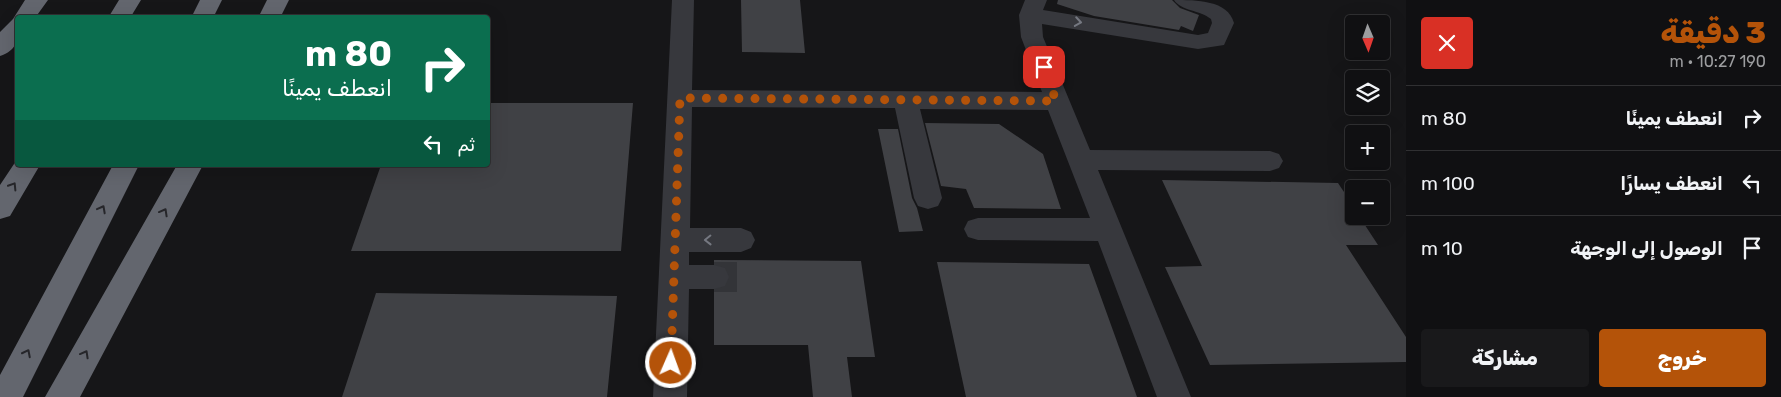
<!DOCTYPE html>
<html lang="ar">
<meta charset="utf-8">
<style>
:root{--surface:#101012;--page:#19191b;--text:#f1f3f6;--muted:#9c9d9f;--line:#303032;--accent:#b45309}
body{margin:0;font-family:Rubik,Vazirmatn,sans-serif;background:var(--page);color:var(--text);direction:rtl;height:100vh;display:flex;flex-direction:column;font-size:19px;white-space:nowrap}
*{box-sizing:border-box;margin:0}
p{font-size:16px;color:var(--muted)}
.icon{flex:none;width:28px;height:28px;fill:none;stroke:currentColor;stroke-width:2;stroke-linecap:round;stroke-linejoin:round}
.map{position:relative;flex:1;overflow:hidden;direction:ltr}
.sheet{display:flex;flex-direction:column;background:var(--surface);width:375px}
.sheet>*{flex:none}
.guide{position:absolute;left:15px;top:15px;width:475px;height:152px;border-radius:5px;box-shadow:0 5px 20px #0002,0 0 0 1px var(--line);direction:rtl;background:#0b6e4f;color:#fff;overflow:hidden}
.needle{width:32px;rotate:178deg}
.tools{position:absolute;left:1345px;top:15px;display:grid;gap:10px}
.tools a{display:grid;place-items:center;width:45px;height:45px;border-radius:5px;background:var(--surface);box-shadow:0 5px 20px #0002,0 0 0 1px var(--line);font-size:25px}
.pin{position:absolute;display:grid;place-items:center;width:42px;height:42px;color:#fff;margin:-21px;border-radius:10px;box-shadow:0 2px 8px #0006}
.me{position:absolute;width:55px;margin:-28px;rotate:2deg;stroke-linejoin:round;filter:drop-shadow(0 0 4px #0008)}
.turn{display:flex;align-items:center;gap:18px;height:105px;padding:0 15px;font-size:22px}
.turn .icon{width:65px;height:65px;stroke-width:2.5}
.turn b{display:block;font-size:35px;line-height:42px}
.then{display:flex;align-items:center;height:48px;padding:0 15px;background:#0003;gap:10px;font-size:19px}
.round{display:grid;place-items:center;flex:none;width:52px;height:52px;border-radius:5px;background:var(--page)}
.summary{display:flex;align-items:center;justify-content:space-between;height:85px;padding:0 15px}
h1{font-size:30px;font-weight:800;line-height:38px;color:var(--accent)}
.cta{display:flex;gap:10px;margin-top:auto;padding:10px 15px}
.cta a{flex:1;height:58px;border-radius:5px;background:var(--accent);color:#fff;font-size:20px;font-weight:800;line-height:58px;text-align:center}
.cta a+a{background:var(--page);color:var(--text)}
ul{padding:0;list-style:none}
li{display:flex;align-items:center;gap:15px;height:65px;padding:0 15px;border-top:1px solid var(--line)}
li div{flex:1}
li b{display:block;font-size:19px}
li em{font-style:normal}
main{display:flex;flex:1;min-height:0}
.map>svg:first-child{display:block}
.building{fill:#404145}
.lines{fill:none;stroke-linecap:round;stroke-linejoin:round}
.minor-tunnel{stroke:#333438;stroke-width:30;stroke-dasharray:30 15;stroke-linecap:butt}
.minor{fill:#37383d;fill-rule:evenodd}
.highway{fill:#63666e;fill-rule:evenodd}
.oneway{stroke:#757881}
.oneway2{stroke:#26262a}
.route{stroke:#b45309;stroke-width:9;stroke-dasharray:0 16.2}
</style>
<main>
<section class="sheet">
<div class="summary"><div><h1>3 دقيقة</h1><p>190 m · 10:27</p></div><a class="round" style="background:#d93025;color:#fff"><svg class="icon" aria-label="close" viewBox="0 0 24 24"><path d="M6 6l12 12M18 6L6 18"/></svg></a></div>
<ul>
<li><svg class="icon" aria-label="right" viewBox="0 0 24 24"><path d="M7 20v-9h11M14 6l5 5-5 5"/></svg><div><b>انعطف يمينًا</b></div><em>80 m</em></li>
<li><svg class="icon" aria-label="left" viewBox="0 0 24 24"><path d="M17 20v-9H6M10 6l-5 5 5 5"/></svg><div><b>انعطف يسارًا</b></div><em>100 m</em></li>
<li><svg class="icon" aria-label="arrive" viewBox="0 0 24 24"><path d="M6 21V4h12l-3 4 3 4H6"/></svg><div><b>الوصول إلى الوجهة</b></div><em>10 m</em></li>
</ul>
<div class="cta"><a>خروج</a><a>مشاركة</a></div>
</section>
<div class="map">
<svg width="1406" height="397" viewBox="0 0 1406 397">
<rect width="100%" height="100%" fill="#161618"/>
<!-- building -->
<path class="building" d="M 741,0 L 800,0 L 805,53 L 742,52 Z
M 1058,0 L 1172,0 L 1180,8 L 1199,15 L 1193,31 L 1181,26 L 1179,30 L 1094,16 L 1057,4 Z
M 488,103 L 633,103 L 621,251 L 351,251 L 381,165 L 488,165 Z
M 925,123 L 999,124 L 1043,154 L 1061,209 L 974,208 L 966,189 L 941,186 Z
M 878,129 L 898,129 L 912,198 L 917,208 L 923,231 L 899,232 Z
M 1162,180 L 1338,183 L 1354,207 L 1354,216 L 1359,216 L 1378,245 L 1346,245 L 1406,337 L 1406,362 L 1210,365 L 1165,267 L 1202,266 Z
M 714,260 L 861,261 L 875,357 L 847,357 L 852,397 L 813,397 L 808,345 L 714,345 L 714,291 L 727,287 L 731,276 L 727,267 L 714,263 Z
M 937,262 L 1089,264 L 1137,397 L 966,397 Z
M 376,293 L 617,296 L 607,397 L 342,397 Z"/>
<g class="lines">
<!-- minor-tunnel -->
<path class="minor-tunnel" d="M 714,277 L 737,277"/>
<!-- minor -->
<path class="minor" d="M 672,0 L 694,0 L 692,90 L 1042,92 L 1021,37 L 1019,15 L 1025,0 L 1047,0 L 1043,10 L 1198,35 L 1208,33 L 1212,23 L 1211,19 C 1200,10 1181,11 1174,0 C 1196,0 1228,0 1234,23 L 1224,45 L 1198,49 L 1042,24 L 1043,37 L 1090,150 L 1270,151 L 1279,154 L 1283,161 L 1279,168 L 1270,171 L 1098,170 L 1191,397 L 1157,397 L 1098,241 L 978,240 L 968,237 L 964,229 L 968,221 L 978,218 L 1090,218 L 1048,110 L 920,109 L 942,198 L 938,206 L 928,209 L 918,206 L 914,198 L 895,108 L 692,107 L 690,228 L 741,228 L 751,232 L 755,240 L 751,248 L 741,252 L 689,252 L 689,265 L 714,265 L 725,268 L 729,277 L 725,286 L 714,289 L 689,289 L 687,397 L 653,397 Z"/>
<!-- highway -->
<path class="highway" d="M 25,0 L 48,0 L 35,18 L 18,18 C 18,35 20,50 0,56 L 0,32 L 13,19 Z
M 119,0 L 141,0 L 130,18 L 108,18 Z
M 200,0 L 222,0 L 213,18 L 191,18 Z
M 267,0 L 289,0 L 280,18 L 258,18 Z
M 18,158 L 18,165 L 40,165 L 10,216 L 0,219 L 0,185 Z
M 113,165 L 139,165 L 23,397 L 0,397 L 0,375 Z
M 177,165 L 203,165 L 80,397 L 45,397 Z"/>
</g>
<!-- one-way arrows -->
<defs><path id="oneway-chevron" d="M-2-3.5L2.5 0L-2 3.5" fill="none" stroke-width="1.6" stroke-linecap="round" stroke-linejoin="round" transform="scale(1.25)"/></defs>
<g class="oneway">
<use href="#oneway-chevron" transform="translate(1078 22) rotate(9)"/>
<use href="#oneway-chevron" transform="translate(708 240) rotate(179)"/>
</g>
<g class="oneway2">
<use href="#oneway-chevron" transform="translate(13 186) rotate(-58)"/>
<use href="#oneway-chevron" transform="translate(102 209) rotate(-62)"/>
<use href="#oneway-chevron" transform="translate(164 212) rotate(-61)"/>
<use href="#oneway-chevron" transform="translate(27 353) rotate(-63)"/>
<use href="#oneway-chevron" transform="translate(85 354) rotate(-61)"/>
</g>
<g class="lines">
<!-- route -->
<path class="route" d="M 671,363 L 680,98 L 1056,101 L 1044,67"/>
</g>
</svg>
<div class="tools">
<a><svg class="needle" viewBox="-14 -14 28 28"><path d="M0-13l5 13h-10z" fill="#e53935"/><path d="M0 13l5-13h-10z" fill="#9c9d9f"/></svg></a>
<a><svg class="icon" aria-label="layers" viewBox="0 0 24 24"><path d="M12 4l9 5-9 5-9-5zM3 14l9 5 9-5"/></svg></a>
<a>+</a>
<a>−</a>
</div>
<div class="pin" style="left:1044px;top:67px;background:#d93025"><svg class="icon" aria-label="arrive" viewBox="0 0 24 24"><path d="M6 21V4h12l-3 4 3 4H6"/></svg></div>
<svg class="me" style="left:671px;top:363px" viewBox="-20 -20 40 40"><circle r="17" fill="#b45309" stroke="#fff" stroke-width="3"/><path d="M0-11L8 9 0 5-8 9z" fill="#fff"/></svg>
<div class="guide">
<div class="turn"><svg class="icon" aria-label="right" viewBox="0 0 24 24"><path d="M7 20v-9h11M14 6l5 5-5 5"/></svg><div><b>80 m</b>انعطف يمينًا</div></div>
<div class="then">ثم<svg class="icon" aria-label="left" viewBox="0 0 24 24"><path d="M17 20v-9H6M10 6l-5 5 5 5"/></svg></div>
</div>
</div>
</main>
